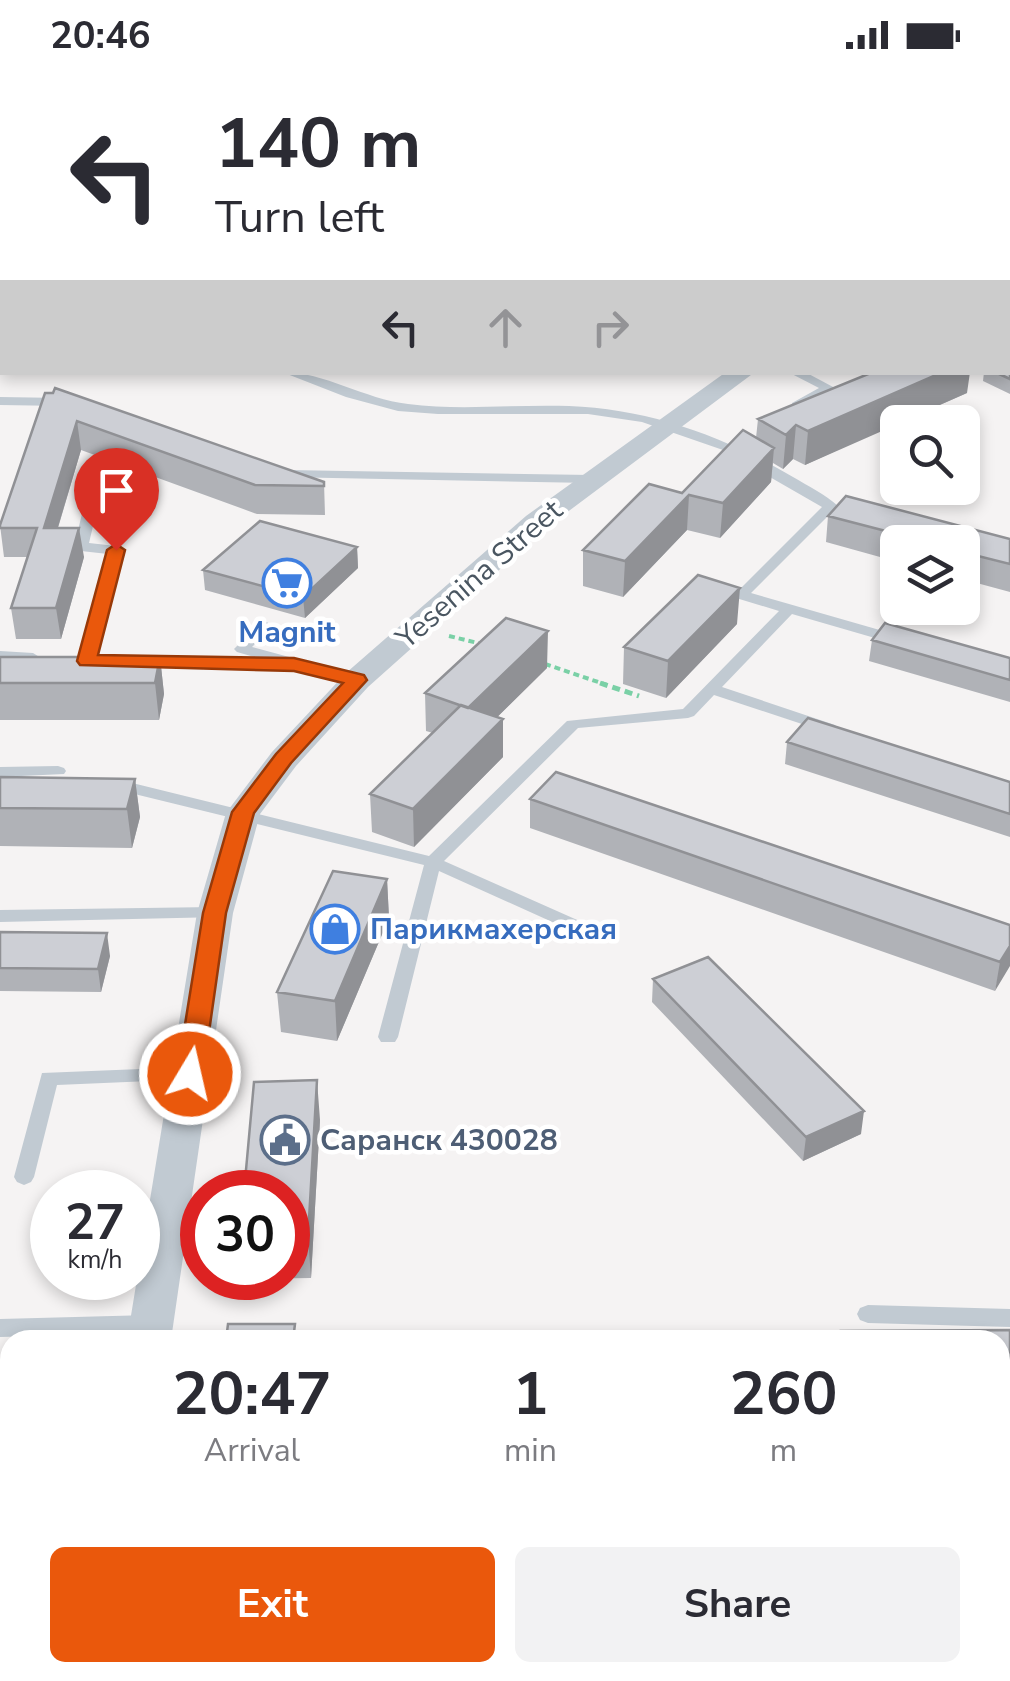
<!DOCTYPE html>
<meta charset="utf-8">
<style>
:root{--surface:#fff;--page:#f2f2f3;--text:#2b2b33;--muted:#7c7c81;--accent:#ea580c}
body{margin:0;font-family:"Nunito Sans",sans-serif;background:var(--page);color:var(--text);height:100vh;display:flex;flex-direction:column;font-size:38px;white-space:nowrap}
*{box-sizing:border-box;margin:0}
p{font-size:32px;color:var(--muted)}
.icon{flex:none;width:55px;height:55px;fill:none;stroke:currentColor;stroke-width:2;stroke-linecap:round;stroke-linejoin:round}
.map{position:relative;flex:1;overflow:hidden}
.details{position:absolute;left:0px;top:1260px;width:1010px;height:352px;display:flex;flex-direction:column;background:var(--surface);border-radius:30px 30px 0 0;box-shadow:0 5px 15px #0003}
.details>*{flex:none}
.hud{position:absolute;left:0px;top:0px;width:1010px;height:305px;box-shadow:0 5px 15px #0003;background:#fff;color:var(--text);overflow:hidden}
.tools{position:absolute;left:880px;top:335px;display:grid;gap:20px}
.tools a{display:grid;place-items:center;width:100px;height:100px;border-radius:15px;background:var(--surface);box-shadow:0 5px 15px #0003;font-size:50px}
.speed{position:absolute;left:30px;top:1100px;display:flex;gap:20px;font-size:50px;font-weight:700;text-align:center}
.speed>*{display:grid;place-content:center;width:130px;height:130px;border-radius:50%;background:var(--surface);box-shadow:0 5px 15px #0003;line-height:1}
.speed small{font-size:25px;font-weight:400}
.speed .limit{border:15px solid #d22;background:#fff;color:#111}
.pin{position:absolute;display:grid;place-items:center;width:85px;height:85px;color:#fff;margin:-102px -42px;border-radius:50% 50% 50% 0;rotate:-45deg;box-shadow:0 0 10px #0007}
.pin .icon{rotate:45deg}
.me{position:absolute;width:110px;margin:-55px;rotate:9deg;stroke-linejoin:round;filter:drop-shadow(0 0 8px #0008)}
.turn{display:flex;align-items:center;gap:35px;height:210px;padding:0 50px;font-size:45px}
.turn .icon{width:130px;height:130px;stroke-width:2.5}
.turn b{display:block;font-size:70px;line-height:85px}
.lanes{display:flex;align-items:center;height:95px;padding:0 50px;background:#0003;justify-content:center;gap:50px;direction:ltr}
.lanes .off{opacity:.35}
.eta{display:flex;justify-content:space-evenly;align-items:center;height:170px;text-align:center}
.eta b{font-size:60px;font-weight:700;line-height:70px}
.action{display:flex;gap:20px;margin-top:auto;padding:20px 50px}
.action a{flex:1;height:115px;border-radius:15px;background:var(--accent);color:#fff;font-size:40px;font-weight:700;line-height:115px;text-align:center}
.action a+a{background:var(--page);color:var(--text)}
.status{display:flex;justify-content:space-between;align-items:center;height:70px;padding:0 50px;background:var(--surface);direction:ltr}
.status svg{height:28px;fill:currentColor}
.map>svg:first-child{display:block}
.lines{fill:none;stroke-linecap:round;stroke-linejoin:round}
.path-far1{stroke:#7ad0a6;stroke-width:4;stroke-dasharray:6 4;stroke-linecap:butt}
.path{stroke:#7ad0a6;stroke-width:5;stroke-dasharray:8 5;stroke-linecap:butt}
.service{fill:#c1cad2;fill-rule:evenodd}
.minor{fill:#c1cad2;fill-rule:evenodd}
.wall{fill:#b0b2b7}
.shaded-wall{fill:#909195}
.building{fill:#cdcfd5;stroke:#909195;stroke-width:2.5}
.route{fill:#ea580c;stroke:#983908;stroke-width:2.5}
.labels{text-anchor:middle;stroke-width:9;stroke-linejoin:round;paint-order:stroke}
.street-label{font-size:30px;fill:#4a5661;stroke:#fff}
.shop-label{font-size:30px;font-weight:bold;fill:#366cbe;stroke:#fff}
.service-label{font-size:30px;font-weight:bold;fill:#4e5e75;stroke:#fff;text-anchor:start}
</style>
<div class="status"><b>20:46</b><svg viewBox="0 0 49 12"><path d="M0 12V9h3v3zM5 12V6h3v6zM10 12V3h3v9zM15 12V0h3v12zM26 1h20v11H26zM47 4h2v5h-2z"/></svg></div>
<div class="map">
<svg width="1010" height="1611" viewBox="0 0 1010 1611">
<rect width="100%" height="100%" fill="#f5f3f3"/>
<g class="lines">
<!-- path-far1 -->
<path class="path-far1" d="M 449,566 L 482,574
M 545,594 L 607,615"/>
<!-- path -->
<path class="path" d="M 600,613 L 639,626"/>
<!-- service -->
<path class="service" d="M 1010,250 L 1010,258 L 1008,259 L 1008,251 Z
M 282,302 C 325,302 364,329 408,334 C 461,341 515,334 569,336 C 649,339 724,366 793,407 C 808,416 825,424 838,436 L 751,523 L 904,567 L 907,570 L 899,575 L 792,544 L 722,617 L 835,655 L 837,658 L 835,661 L 823,661 L 714,625 L 694,646 L 688,648 L 578,658 L 444,791 L 593,857 L 596,861 L 587,867 L 581,865 L 439,801 L 398,967 L 395,972 L 381,972 L 378,967 L 424,795 L 110,718 L 108,714 L 110,710 L 116,709 L 429,786 L 567,651 L 683,639 L 779,541 L 736,528 L 734,525 L 822,437 L 723,380 L 642,352 L 588,344 L 438,344 L 398,341 L 346,327 Z
M 788,302 L 805,302 L 835,318 L 802,339 L 792,339 L 792,333 L 819,318 Z
M 0,327 L 63,328 L 69,332 L 63,336 L 0,335 Z
M 287,400 L 591,405 L 598,409 L 591,413 L 282,407 L 282,401 Z
M 93,423 L 100,427 L 89,473 L 116,476 L 123,480 L 95,591 L 87,596 L 79,591 L 108,484 L 81,481 L 74,477 L 86,427 Z
M 265,551 L 273,556 L 252,577 L 363,607 L 365,610 L 357,615 L 296,598 L 139,597 L 131,592 L 139,587 L 261,589 L 237,582 L 234,579 L 260,553 Z
M 0,581 L 33,583 L 41,588 L 33,593 L 0,591 Z
M 58,696 L 64,698 L 66,701 L 64,704 L 0,707 L 0,697 Z
M 215,837 L 224,843 L 221,847 L 0,852 L 0,840 Z
M 190,997 L 197,999 L 200,1004 L 197,1009 L 57,1015 L 34,1107 L 31,1112 L 24,1115 L 17,1112 L 14,1107 L 42,1003 Z
M 868,1235 L 1010,1239 L 1010,1257 L 868,1253 L 860,1250 L 857,1244 L 860,1238 Z
M 150,1245 L 158,1248 L 161,1254 L 158,1260 L 150,1263 L 0,1267 L 0,1249 Z
M 0,1317 L 10,1317 L 10,1335 L 0,1335 Z
M 0,1547 L 10,1547 L 10,1569 L 0,1569 Z
M 310,1602 L 336,1602 L 336,1611 L 310,1611 Z
M 813,1602 L 847,1602 L 843,1611 L 809,1611 Z
M 852,1602 L 878,1602 L 882,1611 L 856,1611 Z"/>
<!-- minor -->
<path class="minor" d="M 0,166 L 2,166 L 2,180 L 0,180 Z
M 1008,168 L 1010,168 L 1010,182 L 1008,182 Z
M 726,302 L 755,302 L 546,458 L 368,617 L 296,696 L 260,744 L 233,843 L 171,1270 L 127,1270 L 197,843 L 226,743 L 272,682 L 346,603 L 526,446 Z
M 72,1602 L 122,1602 L 121,1611 L 71,1611 Z"/>
</g>
<!-- wall -->
<path class="wall" d="M 1010,287 L 1010,324 L 983,311 L 984,302 L 1008,302 Z
M 45,323 L 324,412 L 325,445 L 257,444 L 81,380 L 58,458 L 84,487 L 61,569 L 16,569 L 11,538 L 27,487 L 4,487 L 0,455 Z
M 967,323 L 901,352 L 898,352 L 805,395 L 793,389 L 783,399 L 773,393 L 771,412 L 720,468 L 687,460 L 623,527 L 583,516 L 583,480 L 682,423 L 756,368 L 758,349 Z
M 828,446 L 1010,469 L 1010,522 L 962,509 L 962,472 L 898,472 L 898,492 L 826,472 Z
M 357,477 L 358,498 L 305,548 L 205,520 L 203,500 Z
M 737,554 L 666,628 L 623,614 L 624,577 Z
M 872,570 L 1010,588 L 1010,632 L 869,591 Z
M 0,587 L 160,587 L 164,624 L 159,650 L 0,650 Z
M 547,598 L 497,647 L 503,649 L 503,687 L 414,777 L 372,762 L 370,724 L 433,663 L 426,661 L 425,623 Z
M 787,672 L 1010,712 L 1010,767 L 785,694 Z
M 0,707 L 135,709 L 140,747 L 132,778 L 0,776 Z
M 530,729 L 1010,855 L 995,921 L 530,758 Z
M 387,809 L 389,848 L 337,971 L 281,962 L 277,922 Z
M 0,862 L 110,886 L 101,922 L 0,921 Z
M 653,909 L 861,1064 L 803,1091 L 652,932 Z
M 320,1050 L 311,1208 L 245,1209 L 288,1208 L 288,1122 Z
M 1010,1260 L 1010,1347 L 1000,1347 L 1000,1270 L 840,1270 L 841,1261 Z
M 1010,1439 L 1010,1607 L 998,1602 L 1000,1602 L 1000,1460 Z"/>
<!-- shaded-wall -->
<path class="shaded-wall" d="M 943,302 L 970,302 L 967,323 L 901,352 L 898,352 L 898,354 L 805,395 L 808,361 Z
M 77,351 L 81,380 L 49,487 L 44,458 Z
M 796,355 L 793,389 L 783,399 L 786,365 Z
M 774,378 L 771,412 L 720,468 L 723,433 Z
M 689,425 L 687,460 L 623,527 L 625,491 Z
M 79,458 L 84,487 L 61,569 L 56,538 Z
M 357,477 L 358,498 L 305,548 L 303,527 Z
M 740,518 L 737,554 L 666,628 L 668,591 Z
M 548,561 L 547,598 L 469,675 L 468,638 Z
M 160,587 L 164,624 L 159,650 L 155,613 Z
M 503,649 L 503,687 L 414,777 L 413,739 Z
M 135,709 L 140,747 L 132,778 L 127,739 Z
M 387,809 L 389,848 L 337,971 L 335,931 Z
M 107,863 L 110,886 L 101,922 L 98,899 Z
M 1010,876 L 1010,896 L 995,921 L 1000,892 Z
M 317,1010 L 320,1050 L 311,1208 L 308,1167 Z
M 864,1041 L 861,1064 L 803,1091 L 806,1067 Z
M 263,1602 L 272,1602 L 271,1611 L 262,1611 Z
M 662,1602 L 731,1602 L 718,1611 L 649,1611 Z"/>
<!-- building -->
<path class="building" d="M 3,0 L 30,0 L 29,2 L 2,2 L 2,55 L 0,54 L 0,5 Z
M 98,0 L 130,0 L 128,2 L 97,2 Z
M 616,0 L 641,0 L 641,2 L 617,2 Z
M 828,0 L 962,0 L 962,2 L 828,2 Z
M 1008,22 L 1010,22 L 1010,119 L 1008,120 Z
M 0,86 L 2,86 L 2,128 L 0,128 Z
M 1008,129 L 1010,136 L 1010,148 L 1008,148 Z
M 0,139 L 2,139 L 2,154 L 0,154 Z
M 2,183 L 2,204 L 0,204 L 0,190 Z
M 1010,287 L 1010,309 L 995,302 L 1008,302 L 1008,288 Z
M 873,302 L 943,302 L 808,361 L 796,355 L 786,365 L 758,349 Z
M 55,318 L 324,412 L 324,416 L 255,415 L 77,351 L 44,458 L 79,458 L 56,538 L 11,538 L 37,458 L 0,458 L 0,455 L 45,323 L 53,323 Z
M 743,360 L 774,378 L 723,433 L 689,425 L 625,491 L 583,480 L 649,414 L 682,423 Z
M 846,426 L 1010,469 L 1010,494 L 962,482 L 962,472 L 928,472 L 828,446 Z
M 260,451 L 357,477 L 303,527 L 203,500 Z
M 698,505 L 740,518 L 668,591 L 624,577 Z
M 506,548 L 548,561 L 468,638 L 425,623 Z
M 885,553 L 1010,588 L 1010,610 L 872,570 Z
M 0,587 L 160,587 L 155,613 L 0,613 Z
M 461,635 L 503,649 L 413,739 L 370,724 Z
M 808,648 L 1010,712 L 1010,744 L 787,672 Z
M 556,702 L 1010,855 L 1010,876 L 1000,892 L 530,729 Z
M 0,707 L 135,709 L 127,739 L 0,738 Z
M 333,801 L 387,809 L 335,931 L 277,922 Z
M 0,862 L 107,863 L 98,899 L 0,898 Z
M 708,887 L 864,1041 L 806,1067 L 653,909 Z
M 317,1010 L 308,1167 L 288,1167 L 288,1122 L 244,1122 L 254,1012 Z
M 228,1254 L 295,1254 L 293,1270 L 226,1270 Z
M 1010,1260 L 1010,1317 L 1000,1317 L 1000,1270 L 843,1270 L 841,1261 Z
M 1010,1439 L 1010,1569 L 1000,1565 L 1000,1460 Z
M 186,1602 L 263,1602 L 262,1611 L 185,1611 Z
M 507,1602 L 662,1602 L 649,1611 L 514,1611 Z"/>
<!-- route -->
<path class="route" d="M 116,474 L 125,480 L 98,585 L 294,588 L 364,605 L 367,610 L 291,693 L 254,743 L 226,843 L 203,1004 L 190,1013 L 177,1004 L 203,843 L 232,742 L 276,684 L 343,613 L 294,601 L 80,595 L 77,591 L 107,480 Z"/>
<!-- icons -->
<defs>
<g id="supermarket-ring" transform="scale(2.5)"><circle r="9.5" fill="#fff" stroke="#3f7fe0" stroke-width="1.5"/><path d="M-6-5.5h2.5l.6 2H6L4.5 2H-2.5L-4.4-4H-6ZM-1.5 3.2a1.3 1.3 0 1 0 .1 0ZM3 3.2a1.3 1.3 0 1 0 .1 0Z" fill="#3f7fe0"/></g>
<g id="shop-ring" transform="scale(2.5)"><circle r="9.5" fill="#fff" stroke="#3f7fe0" stroke-width="1.5"/><path d="M-5-2.5h2.3a2.7 3.5 0 0 1 5.4 0H5L5.5 6h-11ZM-1.5-2.5h3a1.5 2.3 0 0 0-3 0Z" fill="#3f7fe0"/></g>
<g id="civic-ring" transform="scale(2.5)"><circle r="9.5" fill="#fff" stroke="#5c6f8a" stroke-width="1.5"/><path d="M-.6-6.5H3V-4.5H.6V-3L4-1V1h2V6H-6V1h2V-1L-.6-3ZM-1.2 2.5V6h2.4V2.5Z" fill="#5c6f8a"/></g>
</defs>
<g fill-rule="evenodd">
<use href="#supermarket-ring" x="287" y="513"/>
<use href="#shop-ring" x="335" y="859"/>
<use href="#civic-ring" x="285" y="1070"/>
</g>
<g class="labels">
<!-- street labels -->
<g class="street-label">
<text transform="translate(479 504) rotate(-41)" y="10">Yesenina Street</text>
</g>
<!-- shop labels -->
<g class="shop-label">
<text x="287" y="572">Magnit</text>
<text x="370" y="869" text-anchor="start">Парикмахерская</text>
</g>
<!-- service labels -->
<g class="service-label">
<text x="320" y="1080">Саранск 430028</text>
</g>
</g>
</svg>
<div class="tools">
<a><svg class="icon" aria-label="search" viewBox="0 0 24 24"><circle cx="10" cy="10" r="6"/><path d="M15 15l6 6"/></svg></a>
<a><svg class="icon" aria-label="layers" viewBox="0 0 24 24"><path d="M12 4l9 5-9 5-9-5zM3 14l9 5 9-5"/></svg></a>
</div>
<div class="speed"><div>27<small>km/h</small></div><div class="limit">30</div></div>
<div class="pin" style="left:116px;top:480px;background:#d93025"><svg class="icon" aria-label="arrive" viewBox="0 0 24 24"><path d="M6 21V4h12l-3 4 3 4H6"/></svg></div>
<svg class="me" style="left:190px;top:1004px" viewBox="-20 -20 40 40"><circle r="17" fill="#ea580c" stroke="#fff" stroke-width="3"/><path d="M0-11L8 9 0 5-8 9z" fill="#fff"/></svg>
<div class="hud">
<div class="turn"><svg class="icon" aria-label="left" viewBox="0 0 24 24"><path d="M17 20v-9H6M10 6l-5 5 5 5"/></svg><div><b>140 m</b>Turn left</div></div>
<div class="lanes"><svg class="icon" aria-label="left" viewBox="0 0 24 24"><path d="M17 20v-9H6M10 6l-5 5 5 5"/></svg><svg class="icon off" aria-label="ahead" viewBox="0 0 24 24"><path d="M12 20V5M6 11l6-6 6 6"/></svg><svg class="icon off" aria-label="right" viewBox="0 0 24 24"><path d="M7 20v-9h11M14 6l5 5-5 5"/></svg></div>
</div>
<section class="details">
<div class="eta">
<div><b>20:47</b><p>Arrival</p></div>
<div><b>1</b><p>min</p></div>
<div><b>260</b><p>m</p></div>
</div>
<div class="action"><a>Exit</a><a>Share</a></div>
</section>
</div>
